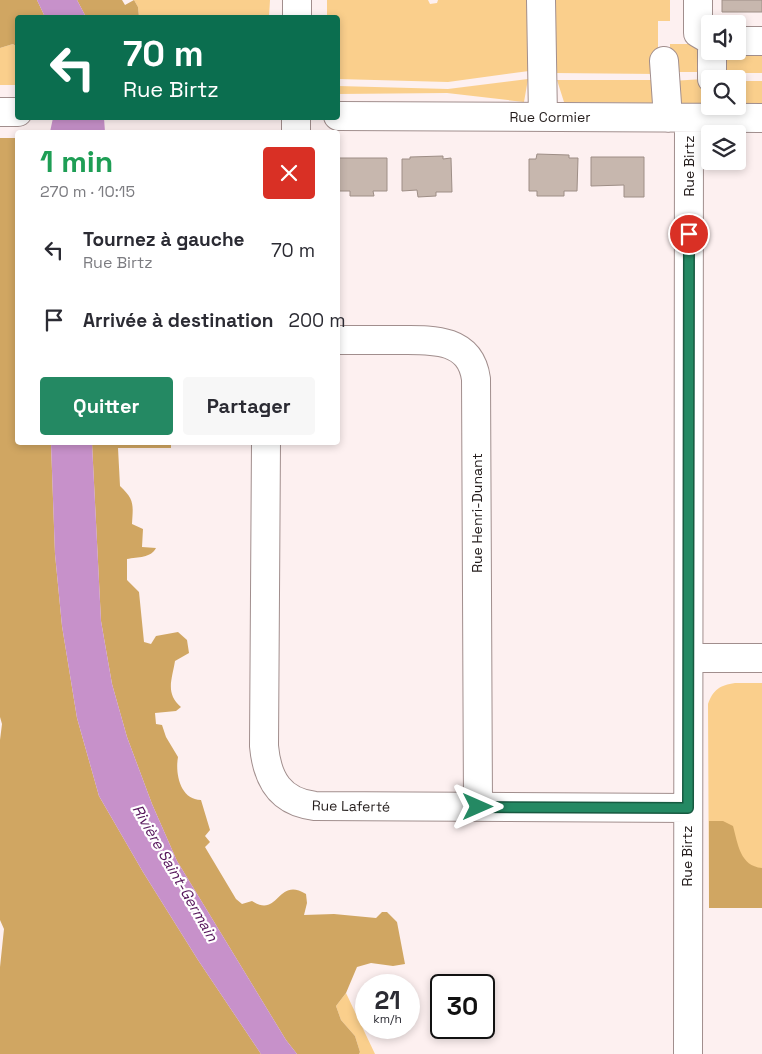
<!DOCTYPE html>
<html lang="fr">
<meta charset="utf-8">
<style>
:root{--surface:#fff;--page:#f7f7f7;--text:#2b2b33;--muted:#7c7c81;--accent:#248963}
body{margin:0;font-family:"Space Grotesk",sans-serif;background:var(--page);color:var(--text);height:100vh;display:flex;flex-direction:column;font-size:19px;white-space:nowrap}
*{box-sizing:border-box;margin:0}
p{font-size:16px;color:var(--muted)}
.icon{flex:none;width:28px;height:28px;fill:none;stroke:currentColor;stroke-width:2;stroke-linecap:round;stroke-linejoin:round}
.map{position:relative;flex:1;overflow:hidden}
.side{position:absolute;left:15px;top:130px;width:325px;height:315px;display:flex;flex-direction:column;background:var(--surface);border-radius:5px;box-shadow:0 2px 8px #0003}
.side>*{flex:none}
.top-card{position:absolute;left:15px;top:15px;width:325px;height:105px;border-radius:5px;box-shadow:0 2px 8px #0003;background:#0b6e4f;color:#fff;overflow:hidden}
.buttons{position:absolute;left:701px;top:15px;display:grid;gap:10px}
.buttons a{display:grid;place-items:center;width:45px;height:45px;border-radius:5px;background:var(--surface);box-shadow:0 2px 8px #0003;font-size:25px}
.speed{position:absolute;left:355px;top:974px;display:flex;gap:10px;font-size:25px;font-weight:700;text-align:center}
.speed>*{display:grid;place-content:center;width:65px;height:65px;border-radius:50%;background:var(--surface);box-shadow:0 2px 8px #0003;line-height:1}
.speed small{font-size:12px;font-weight:400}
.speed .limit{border:2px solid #111;border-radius:8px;background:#fff;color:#111}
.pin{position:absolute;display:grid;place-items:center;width:42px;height:42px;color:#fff;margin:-21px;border:2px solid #fff;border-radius:50%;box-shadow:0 1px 5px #0007}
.me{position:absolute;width:55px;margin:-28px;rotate:90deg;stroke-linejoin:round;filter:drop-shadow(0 0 4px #0008)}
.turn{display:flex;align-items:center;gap:18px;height:105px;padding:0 25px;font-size:22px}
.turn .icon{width:65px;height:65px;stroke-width:2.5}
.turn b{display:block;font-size:35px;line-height:42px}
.round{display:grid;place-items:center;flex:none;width:52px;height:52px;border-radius:5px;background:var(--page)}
.head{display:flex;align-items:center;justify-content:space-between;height:85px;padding:0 25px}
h1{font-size:30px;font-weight:800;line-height:38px;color:#1e9e55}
.action{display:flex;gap:10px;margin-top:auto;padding:10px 25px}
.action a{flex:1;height:58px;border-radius:5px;background:var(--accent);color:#fff;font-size:20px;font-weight:800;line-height:58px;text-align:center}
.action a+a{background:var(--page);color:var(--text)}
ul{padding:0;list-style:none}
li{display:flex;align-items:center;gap:15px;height:70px;padding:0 25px}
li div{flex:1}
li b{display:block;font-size:19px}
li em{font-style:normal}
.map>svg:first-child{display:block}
.green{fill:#facf8c}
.forest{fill:#d0a662}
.water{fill:#c791ca}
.building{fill:#c7b7ae;stroke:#9e8e86}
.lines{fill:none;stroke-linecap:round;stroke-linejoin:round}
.minor-casing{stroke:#a18e8d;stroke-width:30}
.minor{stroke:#fff;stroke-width:28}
.route-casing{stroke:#175940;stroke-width:12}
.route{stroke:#248963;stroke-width:9}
.labels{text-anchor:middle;stroke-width:4.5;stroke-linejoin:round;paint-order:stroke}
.street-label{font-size:14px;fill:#231c1b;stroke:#fff}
.water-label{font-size:15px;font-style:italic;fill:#55145a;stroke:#fff}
</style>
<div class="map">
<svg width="762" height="1054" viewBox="0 0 762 1054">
<rect width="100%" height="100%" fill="#fdf0f0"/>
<!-- green -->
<path class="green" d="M 134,0 L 270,0 L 269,17 L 139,17 L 138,7 Z
M 327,0 L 428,0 L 430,4 L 437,3 L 438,0 L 528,0 L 529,71 L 448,82 L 338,79 L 338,18 L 327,18 Z
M 552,0 L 670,0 L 670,21 L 658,21 L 658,74 L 554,73 Z
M 13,44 L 17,47 L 17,85 L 0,85 L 0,48 Z
M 670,44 L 705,44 L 704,72 L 670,72 Z
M 762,46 L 762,73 L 722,73 L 723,51 L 738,51 Z
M 528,79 L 524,102 L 447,93 L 338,94 L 338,86 L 448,89 Z
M 704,79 L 701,103 L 673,103 L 671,81 Z
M 557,80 L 657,80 L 657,103 L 564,102 Z
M 738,81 L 762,81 L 762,104 L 738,103 Z
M 735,683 L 762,683 L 762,908 L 709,908 L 708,704 C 713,690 720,685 735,683 Z
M 346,993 L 375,1054 L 359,1054 L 360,1052 L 355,1036 L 341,1020 L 336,1006 Z"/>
<!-- forest -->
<path class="forest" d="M 0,0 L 37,0 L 45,17 L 18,18 L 17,47 L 13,44 L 0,48 Z
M 77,0 L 122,0 L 125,5 L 134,0 L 138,7 L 139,17 L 86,17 Z
M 0,138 L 17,138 L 18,442 L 51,443 L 55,554 L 62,626 L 77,718 L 99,796 L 143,872 L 198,960 L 261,1054 L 0,1054 L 0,967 L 4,929 L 0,920 L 0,740 L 2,724 L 0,717 Z
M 92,443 L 171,443 L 171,448 L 118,448 L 120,486 C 135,500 133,505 132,524 L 143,529 L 142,547 L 156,548 C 151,558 138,557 127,559 L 127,580 L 139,592 L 144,642 L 151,644 L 156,636 L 178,632 L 187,640 L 189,653 L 175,661 C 172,680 165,693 181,707 L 176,711 L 155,713 L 156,724 L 162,725 L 166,737 L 178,757 C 175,773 180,800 201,800 L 210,830 L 205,836 L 210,842 L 205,847 L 236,899 L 242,904 L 252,901 C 279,919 277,876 306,894 L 307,903 L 304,915 L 334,914 L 376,918 L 382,912 L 387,912 L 397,922 L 405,964 L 393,966 L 371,963 L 357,967 L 346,993 L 336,1006 L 341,1020 L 355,1036 L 360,1052 L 359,1054 L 297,1054 L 286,1040 L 177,861 L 152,804 L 127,737 L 112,684 L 101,621 Z
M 709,821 L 723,821 L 733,826 C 738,844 740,866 762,868 L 762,908 L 709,908 Z"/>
<!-- water -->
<path class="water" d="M 37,0 L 77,0 L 86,17 L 45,17 Z
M 53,118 L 104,118 L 105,132 L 50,132 Z
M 51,443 L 92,443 L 101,621 L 112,684 L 127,737 L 152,804 L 177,861 L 286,1040 L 297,1054 L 261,1054 L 198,960 L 143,872 L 99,796 L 77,718 L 62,626 L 55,554 Z"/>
<!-- building -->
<path class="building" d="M 722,0 L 762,0 L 762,12 L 722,12 Z
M 537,154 L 569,155 L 569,158 L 578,158 L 577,191 L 564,191 L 564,196 L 537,196 L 537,191 L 529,191 L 529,159 L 536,159 Z
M 443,156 L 443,159 L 451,158 L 452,192 L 436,192 L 436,196 L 418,197 L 417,190 L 402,191 L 402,159 L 410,159 L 410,157 Z
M 591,157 L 644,157 L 644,197 L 624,197 L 624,185 L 591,186 Z
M 338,158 L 387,158 L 387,191 L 373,191 L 374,196 L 350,196 L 350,191 L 338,191 Z"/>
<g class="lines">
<!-- minor casing -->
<g class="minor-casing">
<path id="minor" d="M 541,0 L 543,117
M 698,0 L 698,33 L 710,40
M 297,18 L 297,0
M 738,41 L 762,41
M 664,61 L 668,118
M 712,79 L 712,51
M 0,112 L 18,112
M 338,116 L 762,118
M 296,132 L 296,118
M 338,340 C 357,340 376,340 396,340 C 428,340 470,336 476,379 L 478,807
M 266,442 L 264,746 C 267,779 280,802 315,806 L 688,808
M 689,658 L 762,658
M 688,1054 L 689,118"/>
</g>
<!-- minor -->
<use href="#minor" class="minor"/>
</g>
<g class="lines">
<!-- route casing -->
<g class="route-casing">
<path id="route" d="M 478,807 L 688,808 L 689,234"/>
</g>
<!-- route -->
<use href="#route" class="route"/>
</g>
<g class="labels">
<!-- street labels -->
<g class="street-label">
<text x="550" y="122">Rue Cormier</text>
<text transform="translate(689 166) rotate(-90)" y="5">Rue Birtz</text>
<text transform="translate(477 513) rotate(-90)" y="5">Rue Henri-Dunant</text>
<text transform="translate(351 806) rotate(1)" y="5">Rue Laferté</text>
<text transform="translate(687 856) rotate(-90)" y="5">Rue Birtz</text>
</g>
<!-- water labels -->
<g class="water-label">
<text transform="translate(175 873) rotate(60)" y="5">Rivière Saint-Germain</text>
</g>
</g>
</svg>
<div class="buttons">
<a><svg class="icon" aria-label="sound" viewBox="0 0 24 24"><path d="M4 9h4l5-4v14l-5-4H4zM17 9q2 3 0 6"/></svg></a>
<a><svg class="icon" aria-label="search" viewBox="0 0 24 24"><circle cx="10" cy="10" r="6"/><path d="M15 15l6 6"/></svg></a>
<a><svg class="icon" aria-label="layers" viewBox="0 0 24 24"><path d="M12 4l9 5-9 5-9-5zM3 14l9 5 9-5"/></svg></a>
</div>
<div class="speed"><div>21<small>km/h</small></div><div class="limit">30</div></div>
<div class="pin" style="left:689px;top:234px;background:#d93025"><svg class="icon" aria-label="arrive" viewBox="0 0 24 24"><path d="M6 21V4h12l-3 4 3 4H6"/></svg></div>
<svg class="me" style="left:478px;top:807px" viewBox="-20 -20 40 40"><path d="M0-17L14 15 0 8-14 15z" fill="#248963" stroke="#fff" stroke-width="4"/></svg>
<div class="top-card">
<div class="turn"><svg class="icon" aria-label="left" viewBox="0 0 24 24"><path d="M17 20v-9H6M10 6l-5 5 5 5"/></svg><div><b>70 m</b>Rue Birtz</div></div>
</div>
<section class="side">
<div class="head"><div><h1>1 min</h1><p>270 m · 10:15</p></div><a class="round" style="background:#d93025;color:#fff"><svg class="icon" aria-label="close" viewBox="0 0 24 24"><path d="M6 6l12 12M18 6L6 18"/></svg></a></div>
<ul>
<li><svg class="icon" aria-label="left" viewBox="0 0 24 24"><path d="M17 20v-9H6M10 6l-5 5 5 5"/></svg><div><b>Tournez à gauche</b><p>Rue Birtz</p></div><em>70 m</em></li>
<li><svg class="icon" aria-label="arrive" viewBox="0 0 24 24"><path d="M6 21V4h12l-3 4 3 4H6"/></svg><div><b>Arrivée à destination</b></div><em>200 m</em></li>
</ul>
<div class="action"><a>Quitter</a><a>Partager</a></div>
</section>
</div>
